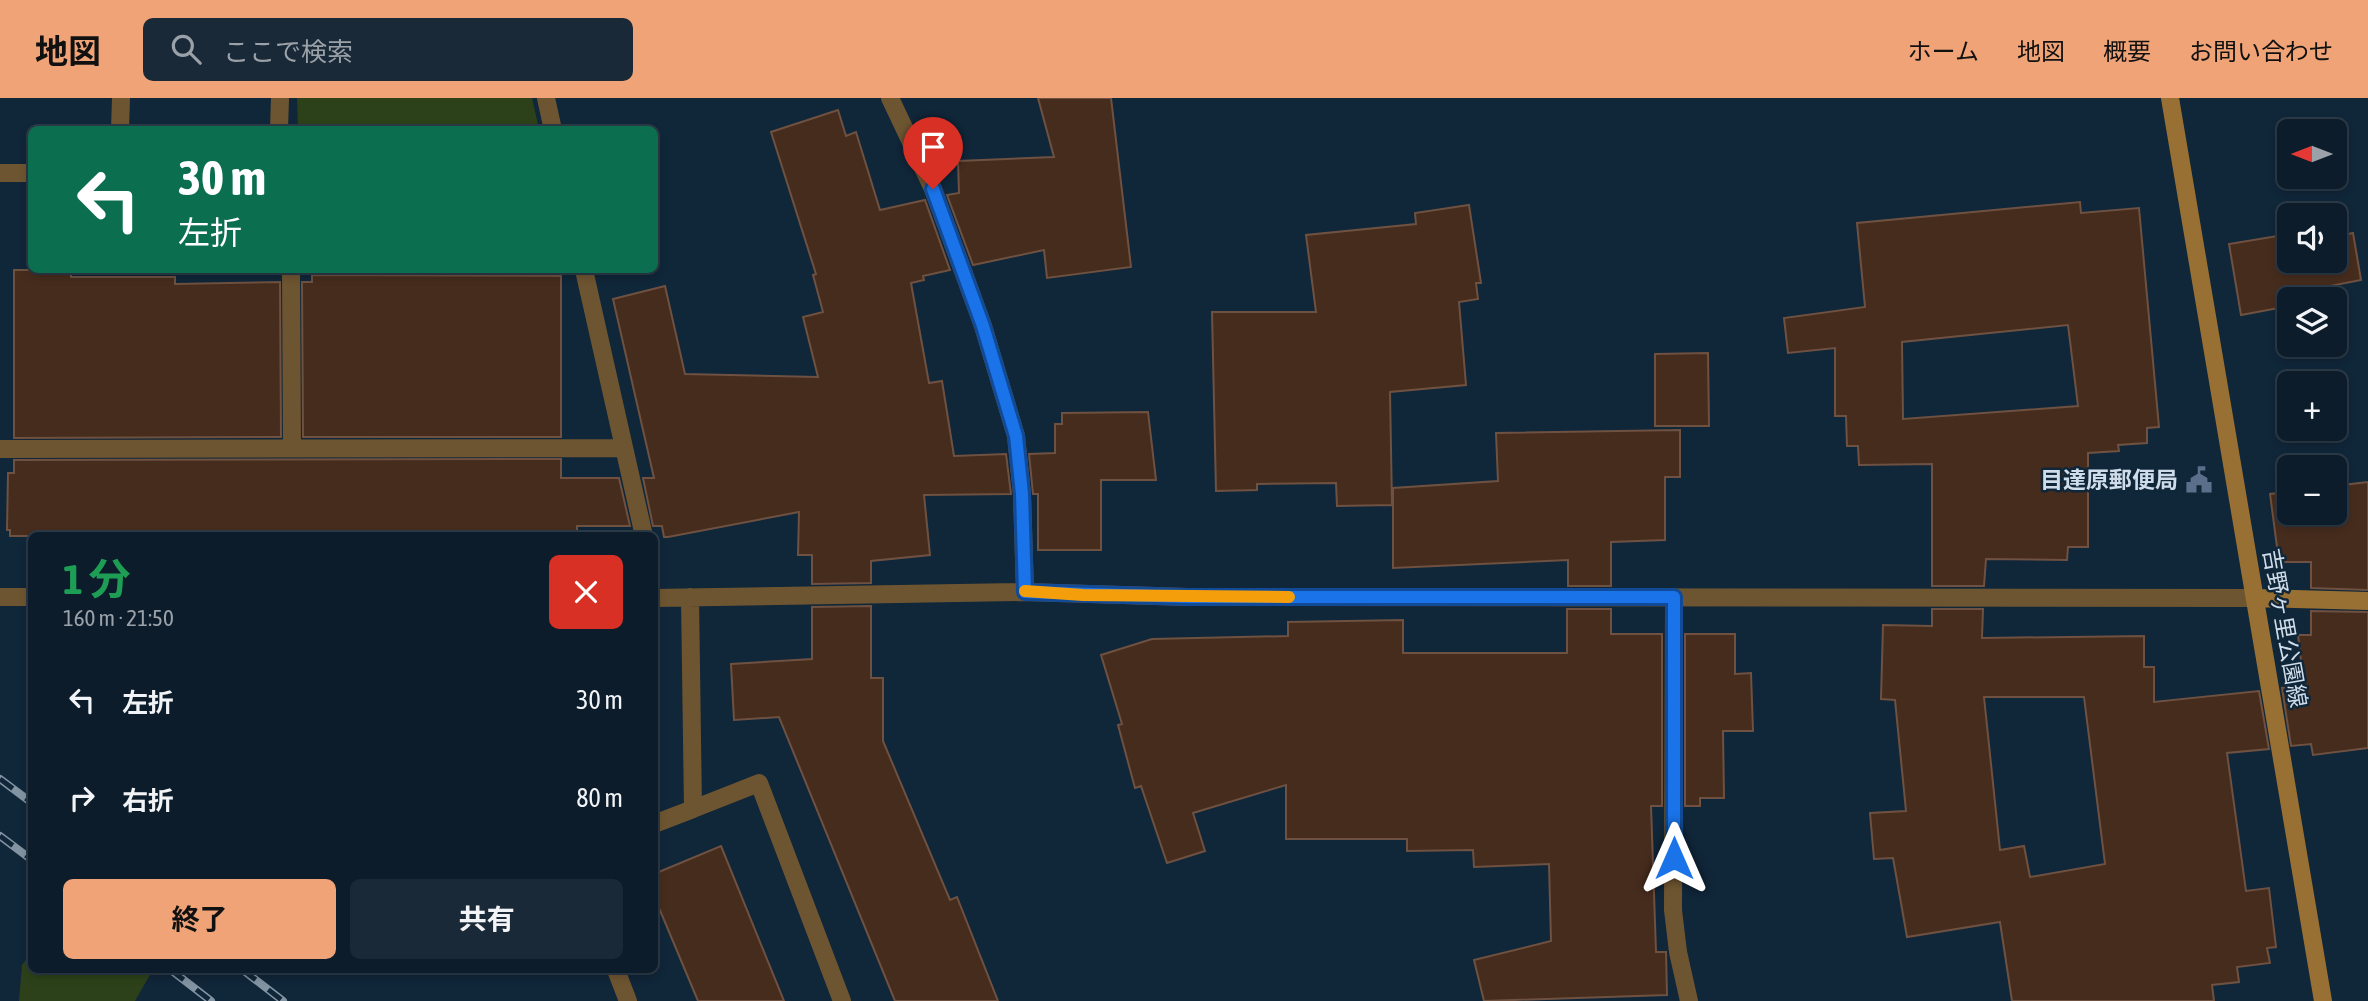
<!DOCTYPE html>
<html lang="ja">
<meta charset="utf-8">
<style>
:root{--surface:#0c1c2b;--page:#1a2937;--text:#f1f3f6;--muted:#9aa1a9;--line:#2c3a47;--accent:#efa377}
body{margin:0;font-family:"Asap Condensed","Noto Sans JP",sans-serif;background:var(--page);color:var(--text);height:100vh;display:flex;flex-direction:column;font-size:26px;white-space:nowrap}
*{box-sizing:border-box;margin:0}
p{font-size:23px;color:var(--muted)}
.icon{flex:none;width:38px;height:38px;fill:none;stroke:currentColor;stroke-width:2;stroke-linecap:round;stroke-linejoin:round}
.map{position:relative;flex:1;overflow:hidden}
.sheet{position:absolute;left:28px;top:434px;width:630px;height:441px;display:flex;flex-direction:column;background:var(--surface);border-radius:10px;box-shadow:0 4px 10px #0003,0 0 0 2px var(--line)}
.sheet>*{flex:none}
.top-card{position:absolute;left:28px;top:28px;width:630px;height:147px;border-radius:10px;box-shadow:0 4px 10px #0003,0 0 0 2px var(--line);background:#0b6e4f;color:#fff;overflow:hidden}
.needle{width:46px;rotate:270deg}
.fabs{position:absolute;left:2277px;top:21px;display:grid;gap:14px}
.fabs a{display:grid;place-items:center;width:70px;height:70px;border-radius:10px;background:var(--surface);box-shadow:0 4px 10px #0003,0 0 0 2px var(--line);font-size:35px}
.pin{position:absolute;display:grid;place-items:center;width:60px;height:60px;color:#fff;margin:-72px -30px;border-radius:50% 50% 50% 0;rotate:-45deg;box-shadow:0 0 7px #0007}
.pin .icon{rotate:45deg}
.me{position:absolute;width:77px;margin:-38px;rotate:0deg;stroke-linejoin:round;filter:drop-shadow(0 0 5px #0008)}
.turn{display:flex;align-items:center;gap:24px;height:147px;padding:0 35px;font-size:32px}
.turn .icon{width:91px;height:91px;stroke-width:2.5}
.turn b{display:block;font-size:49px;line-height:60px}
.round{display:grid;place-items:center;flex:none;width:74px;height:74px;border-radius:10px;background:var(--page)}
.summary{display:flex;align-items:center;justify-content:space-between;height:119px;padding:0 35px}
h1{font-size:42px;font-weight:700;line-height:52px;color:#1e9e55}
.action{display:flex;gap:14px;margin-top:auto;padding:14px 35px}
.action a{flex:1;height:80px;border-radius:10px;background:var(--accent);color:#111;font-size:28px;font-weight:700;line-height:80px;text-align:center}
.action a+a{background:var(--page);color:var(--text)}
ul{padding:0;list-style:none}
li{display:flex;align-items:center;gap:21px;height:98px;padding:0 35px}
li div{flex:1}
li b{display:block;font-size:26px}
li em{font-style:normal}
header{display:flex;align-items:center;gap:42px;box-sizing:border-box;height:98px;padding:0 35px;background:var(--accent);color:#111}
header strong{font-size:33px}
nav{display:flex;gap:38px;margin-inline-start:auto;font-size:24px}
.search{width:490px;height:63px;background:var(--page);display:flex;align-items:center;gap:18px;box-sizing:border-box;padding:0 24px;border-radius:10px;color:var(--muted);font-size:26px}
.map>svg:first-child{display:block}
.green{fill:#2c4119}
.building{fill:#462c1d;stroke:#6e5141;stroke-width:2;fill-rule:evenodd}
.lines{fill:none;stroke-linecap:round;stroke-linejoin:round}
.street{stroke:#6e5531;stroke-width:18}
.secondary{stroke:#987033;stroke-width:18}
.rail-casing{stroke:#8293a2;stroke-width:8}
.rail{stroke:#102639;stroke-width:5;stroke-dasharray:16;stroke-linecap:butt}
.route-casing{stroke:#114b97;stroke-width:18}
.route{stroke:#1a73e8;stroke-width:12}
.slow{stroke:#f59e0b;stroke-width:12}
.labels{text-anchor:middle;stroke-width:5;stroke-linejoin:round;paint-order:stroke}
.poi-label{font-size:23px;font-weight:bold;fill:#cfdce9;stroke:#102639;text-anchor:end}
.street-label{font-size:23px;fill:#cfdce9;stroke:#102639}
</style>
<header>
<strong>地図</strong>
<div class="search"><svg class="icon" aria-label="search" viewBox="0 0 24 24"><circle cx="10" cy="10" r="6"/><path d="M15 15l6 6"/></svg>ここで検索</div>
<nav><a>ホーム</a><a>地図</a><a>概要</a><a>お問い合わせ</a></nav>
</header>
<div class="map">
<svg width="2368" height="903" viewBox="0 0 2368 903">
<rect width="100%" height="100%" fill="#102639"/>
<!-- green -->
<path class="green" d="M 297,0 L 532,0 L 539,31 L 298,31 Z
M 31,855 L 32,872 L 146,872 L 151,875 L 135,903 L 19,903 L 22,867 Z"/>
<!-- building -->
<path class="building" d="M 1038,0 L 1111,0 L 1131,169 L 1047,180 L 1044,152 L 973,167 L 947,97 L 959,95 L 958,63 L 1054,59 Z
M 838,12 L 846,38 L 856,34 L 880,112 L 925,102 L 950,172 L 923,178 L 924,182 L 911,185 L 929,285 L 942,283 L 954,358 L 1006,356 L 1011,396 L 924,397 L 930,457 L 871,463 L 871,485 L 812,486 L 812,457 L 798,457 L 799,414 L 668,439 L 664,439 L 662,428 L 653,428 L 643,380 L 654,380 L 613,201 L 665,188 L 685,276 L 818,279 L 803,219 L 823,214 L 813,177 L 816,176 L 771,34 Z
M 2080,104 L 2081,115 L 2139,110 L 2159,329 L 2147,330 L 2147,345 L 2118,347 L 2119,353 L 2088,355 L 2088,449 L 2068,449 L 2067,462 L 1986,461 L 1984,488 L 1932,488 L 1932,366 L 1859,367 L 1858,348 L 1847,348 L 1846,318 L 1835,318 L 1835,250 L 1788,255 L 1784,220 L 1865,209 L 1857,125 ZM 2068,227 L 2078,308 L 1903,321 L 1902,244 Z
M 1469,107 L 1481,185 L 1476,185 L 1478,201 L 1459,204 L 1466,287 L 1390,294 L 1392,407 L 1337,408 L 1336,385 L 1257,386 L 1257,392 L 1216,393 L 1212,214 L 1316,214 L 1306,137 L 1416,126 L 1415,115 Z
M 2341,127 L 2343,137 L 2353,135 L 2361,182 L 2330,188 L 2332,201 L 2289,201 L 2289,208 L 2241,217 L 2229,146 L 2289,136 L 2289,163 L 2334,163 L 2334,128 Z
M 14,172 L 71,172 L 71,179 L 175,179 L 175,186 L 280,184 L 281,339 L 14,340 Z
M 312,177 L 561,178 L 561,339 L 303,339 L 302,184 L 312,184 Z
M 1708,255 L 1709,328 L 1655,328 L 1655,256 Z
M 1148,314 L 1156,382 L 1101,382 L 1101,452 L 1038,452 L 1038,396 L 1033,396 L 1029,356 L 1055,355 L 1055,326 L 1062,326 L 1062,315 Z
M 1680,332 L 1680,379 L 1665,379 L 1665,442 L 1611,444 L 1611,488 L 1568,488 L 1568,462 L 1393,470 L 1393,390 L 1498,383 L 1496,335 Z
M 561,361 L 561,380 L 619,380 L 630,428 L 577,428 L 577,438 L 10,438 L 10,432 L 7,432 L 8,375 L 14,375 L 14,362 Z
M 2368,384 L 2368,492 L 2311,490 L 2311,464 L 2279,464 L 2270,396 L 2289,394 L 2289,415 L 2334,415 L 2334,388 Z
M 871,508 L 871,580 L 883,580 L 883,643 L 950,802 L 957,799 L 998,903 L 895,903 L 779,619 L 734,622 L 731,566 L 812,561 L 812,509 Z
M 1567,511 L 1611,511 L 1611,536 L 1662,536 L 1662,708 L 1651,708 L 1656,854 L 1666,854 L 1667,897 L 1484,903 L 1474,862 L 1551,843 L 1549,766 L 1474,769 L 1473,752 L 1407,753 L 1407,741 L 1286,741 L 1286,687 L 1193,715 L 1205,753 L 1167,765 L 1141,688 L 1135,690 L 1118,627 L 1122,626 L 1101,557 L 1152,541 L 1288,538 L 1288,524 L 1403,522 L 1403,555 L 1567,555 Z
M 1932,511 L 1983,511 L 1982,540 L 2144,538 L 2144,569 L 2154,569 L 2154,604 L 2259,593 L 2269,651 L 2227,655 L 2246,793 L 2269,790 L 2276,849 L 2267,850 L 2270,865 L 2237,869 L 2239,884 L 2212,887 L 2214,903 L 2012,903 L 2000,824 L 1907,839 L 1893,760 L 1874,761 L 1870,715 L 1906,713 L 1895,602 L 1881,601 L 1883,527 L 1932,528 ZM 1984,599 L 2084,599 L 2105,766 L 2030,779 L 2024,748 L 2000,752 Z
M 2311,513 L 2368,514 L 2368,650 L 2313,657 L 2311,646 L 2291,648 L 2282,590 L 2304,588 L 2298,537 L 2311,537 Z
M 1685,536 L 1735,536 L 1735,576 L 1751,575 L 1753,633 L 1723,633 L 1724,700 L 1700,700 L 1700,708 L 1685,708 Z
M 721,748 L 784,903 L 698,903 L 654,798 L 654,776 Z"/>
<g class="lines">
<!-- street -->
<path class="street" d="M 546,0 L 553,32
M 890,0 L 933,91 L 983,228 L 1016,338 L 1022,396 L 1025,494
M 120,32 L 121,0
M 279,32 L 280,0
M 0,75 L 32,75
M 291,172 L 292,350
M 584,172 L 644,438
M 0,351 L 624,350
M 0,499 L 32,499
M 1674,499 L 1673,812 L 1678,854 L 1689,903
M 654,500 L 1025,494 L 1188,499 L 2255,500
M 693,711 L 759,685 L 842,903
M 654,726 L 693,711 L 690,499
M 616,872 L 628,903"/>
<!-- secondary -->
<path class="secondary" d="M 2170,0 L 2323,903
M 2255,500 L 2368,503"/>
<!-- rail casing -->
<g class="rail-casing">
<path id="rail" d="M 0,681 L 32,705
M 0,738 L 32,762
M 171,872 L 211,903
M 243,872 L 283,903"/>
</g>
<!-- rail -->
<use href="#rail" class="rail"/>
</g>
<g class="lines">
<!-- route casing -->
<g class="route-casing">
<path id="route" d="M 933,91 L 983,228 L 1016,338 L 1022,396 L 1025,494 L 1188,499 L 1674,499 L 1674,760"/>
</g>
<!-- route -->
<use href="#route" class="route"/>
<!-- slow -->
<path class="slow" d="M 1025,493 L 1083,497 L 1289,499"/>
</g>
<!-- icons -->
<defs>
<g id="civic-bare" transform="scale(2.1)"><path d="M-.6-6.5H3V-4.5H.6V-3L4-1V1h2V6H-6V1h2V-1L-.6-3ZM-1.2 2.5V6h2.4V2.5Z" fill="#5c6f8a" stroke="#102639" stroke-width="2.5" paint-order="stroke"/></g>
</defs>
<g fill-rule="evenodd">
<use href="#civic-bare" x="2199" y="382"/>
</g>
<g class="labels">
<!-- poi labels -->
<g class="poi-label">
<text x="2178" y="390">目達原郵便局</text>
</g>
<!-- street labels -->
<g class="street-label">
<text transform="translate(2285 530) rotate(80)" y="8">吉野ヶ里公園線</text>
</g>
</g>
</svg>
<div class="fabs">
<a><svg class="needle" viewBox="-14 -14 28 28"><path d="M0-13l5 13h-10z" fill="#e53935"/><path d="M0 13l5-13h-10z" fill="#9aa1a9"/></svg></a>
<a><svg class="icon" aria-label="sound" viewBox="0 0 24 24"><path d="M4 9h4l5-4v14l-5-4H4zM17 9q2 3 0 6"/></svg></a>
<a><svg class="icon" aria-label="layers" viewBox="0 0 24 24"><path d="M12 4l9 5-9 5-9-5zM3 14l9 5 9-5"/></svg></a>
<a>+</a>
<a>−</a>
</div>
<div class="pin" style="left:933px;top:91px;background:#d93025"><svg class="icon" aria-label="arrive" viewBox="0 0 24 24"><path d="M6 21V4h12l-3 4 3 4H6"/></svg></div>
<svg class="me" style="left:1674px;top:760px" viewBox="-20 -20 40 40"><path d="M0-17L14 15 0 8-14 15z" fill="#1a73e8" stroke="#fff" stroke-width="4"/></svg>
<div class="top-card">
<div class="turn"><svg class="icon" aria-label="left" viewBox="0 0 24 24"><path d="M17 20v-9H6M10 6l-5 5 5 5"/></svg><div><b>30 m</b>左折</div></div>
</div>
<section class="sheet">
<div class="summary"><div><h1>1 分</h1><p>160 m · 21:50</p></div><a class="round" style="background:#d93025;color:#fff"><svg class="icon" aria-label="close" viewBox="0 0 24 24"><path d="M6 6l12 12M18 6L6 18"/></svg></a></div>
<ul>
<li><svg class="icon" aria-label="left" viewBox="0 0 24 24"><path d="M17 20v-9H6M10 6l-5 5 5 5"/></svg><div><b>左折</b></div><em>30 m</em></li>
<li><svg class="icon" aria-label="right" viewBox="0 0 24 24"><path d="M7 20v-9h11M14 6l5 5-5 5"/></svg><div><b>右折</b></div><em>80 m</em></li>
</ul>
<div class="action"><a>終了</a><a>共有</a></div>
</section>
</div>
